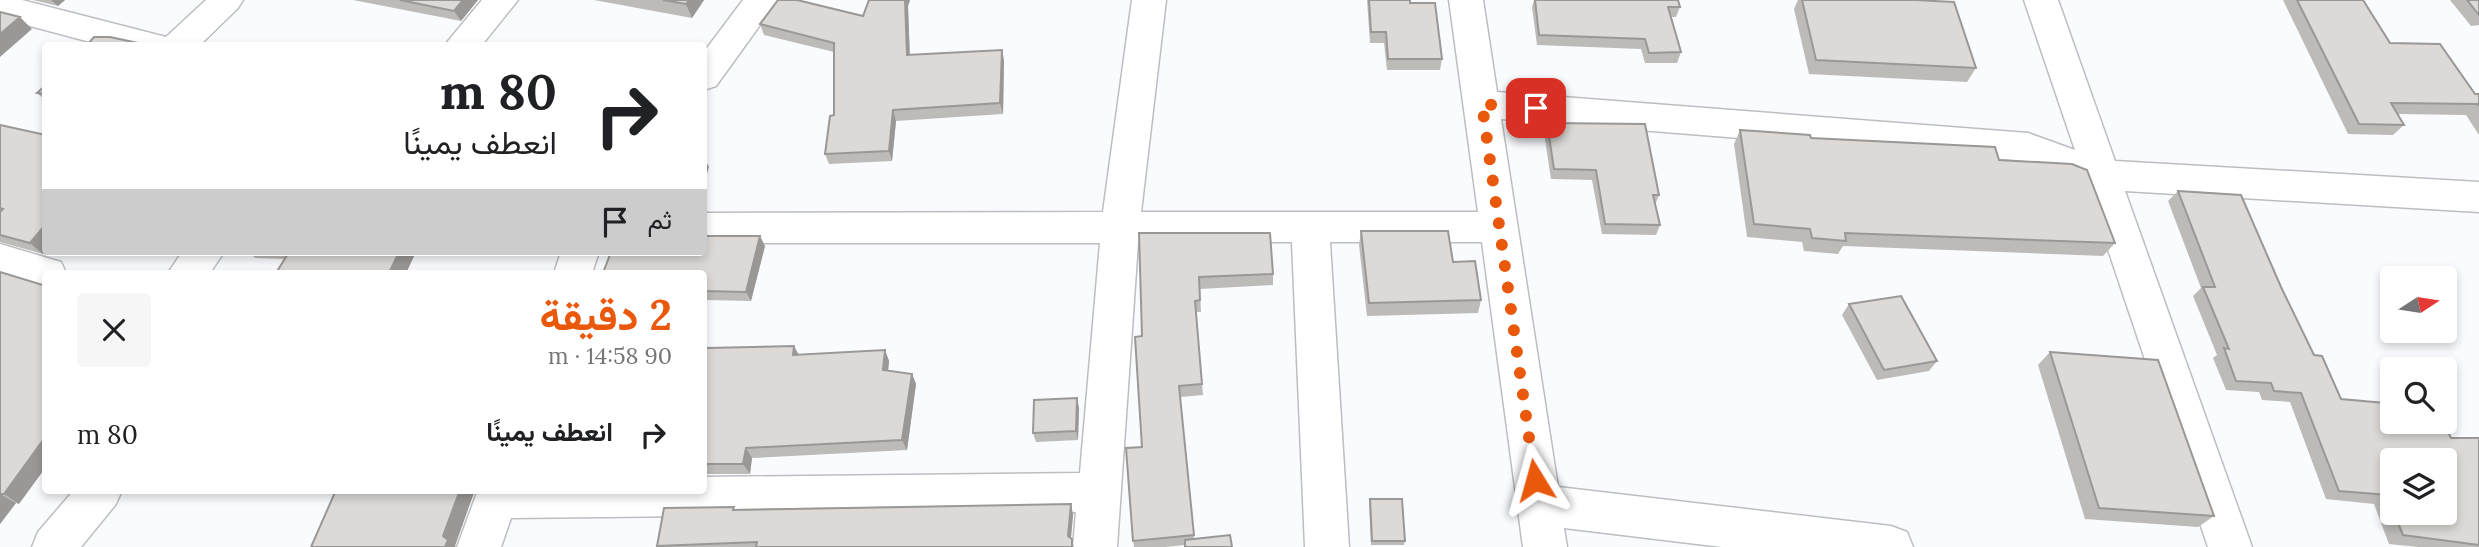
<!DOCTYPE html>
<html lang="ar">
<meta charset="utf-8">
<style>
:root{--surface:#fff;--page:#f6f6f6;--text:#202124;--muted:#757577;--accent:#ea580c}
body{margin:0;font-family:Lora,Vazirmatn,serif;background:var(--page);color:var(--text);direction:rtl;height:100vh;display:flex;flex-direction:column;font-size:26px;white-space:nowrap}
*{box-sizing:border-box;margin:0}
p{font-size:23px;color:var(--muted)}
.icon{flex:none;width:38px;height:38px;fill:none;stroke:currentColor;stroke-width:2;stroke-linecap:round;stroke-linejoin:round}
.map{position:relative;flex:1;overflow:hidden;direction:ltr}
.drawer{position:absolute;left:42px;top:270px;width:665px;height:224px;display:flex;flex-direction:column;background:var(--surface);border-radius:7px;box-shadow:0 4px 10px #0003;direction:rtl}
.drawer>*{flex:none}
.top-card{position:absolute;left:42px;top:42px;width:665px;height:214px;border-radius:7px;box-shadow:0 4px 10px #0003;direction:rtl;background:#fff;color:var(--text);overflow:hidden}
.needle{width:46px;rotate:78deg}
.tools{position:absolute;left:2380px;top:266px;display:grid;gap:14px}
.tools a{display:grid;place-items:center;width:77px;height:77px;border-radius:7px;background:var(--surface);box-shadow:0 4px 10px #0003;font-size:35px}
.pin{position:absolute;display:grid;place-items:center;width:60px;height:60px;color:#fff;margin:-30px;border-radius:14px;box-shadow:0 4px 10px #0006}
.me{position:absolute;width:77px;margin:-38px;rotate:352deg;stroke-linejoin:round;filter:drop-shadow(0 0 5px #0008)}
.turn{display:flex;align-items:center;gap:24px;height:147px;padding:0 35px;font-size:32px}
.turn .icon{width:91px;height:91px;stroke-width:2.5}
.turn b{display:block;font-size:49px;line-height:60px}
.then{display:flex;align-items:center;height:66px;padding:0 35px;background:#0003;gap:14px;font-size:26px}
.round{display:grid;place-items:center;flex:none;width:74px;height:74px;border-radius:7px;background:var(--page)}
.overview{display:flex;align-items:center;justify-content:space-between;height:119px;padding:0 35px}
h1{font-size:42px;font-weight:700;line-height:52px;color:var(--accent)}
ul{padding:0;list-style:none}
li{display:flex;align-items:center;gap:21px;height:91px;padding:0 35px}
li div{flex:1}
li b{display:block;font-size:26px}
li em{font-style:normal}
.map>svg:first-child{display:block}
.lines{fill:none;stroke-linecap:round;stroke-linejoin:round}
.minor-casing{stroke:#bcbec1;stroke-width:3}
.minor{fill:#fff;fill-rule:evenodd}
.wall{fill:#bdbbb8;fill-rule:evenodd}
.shaded-wall{fill:#9a9896}
.building{fill:#dcd9d6;stroke:#9a9896;stroke-width:2}
.route{stroke:#ea580c;stroke-width:12;stroke-dasharray:0 21.6}
</style>
<div class="map">
<svg width="2479" height="547" viewBox="0 0 2479 547">
<rect width="100%" height="100%" fill="#f9fbfe"/>
<g class="lines">
<!-- minor casing -->
<g class="minor-casing">
<path id="minor" d="M 0,0 L 22,0 L 166,37 L 206,0 L 243,0 L 238,8 L 199,46 L 105,46 L 0,18 Z
M 482,0 L 518,0 L 481,46 L 444,46 Z
M 743,0 L 778,0 L 716,86 L 704,90 L 704,52 Z
M 1132,0 L 1166,0 L 1141,212 L 1478,212 L 1449,0 L 1483,0 L 1497,92 L 2028,133 L 2075,150 L 2024,0 L 2058,0 L 2115,161 L 2479,182 L 2479,212 L 2125,191 L 2252,547 L 2208,547 L 2086,184 L 2025,161 L 1501,119 L 1558,487 L 1891,526 L 1907,532 L 1913,547 L 1722,547 L 1564,528 L 1567,547 L 1523,547 L 1482,242 L 1330,242 L 1349,547 L 1305,547 L 1292,242 L 1138,242 L 1117,547 L 1073,547 L 1076,512 L 511,518 L 501,547 L 457,547 L 478,490 L 704,490 L 704,477 L 1080,473 L 1100,243 L 704,243 L 704,213 L 1103,212 Z
M 0,244 L 61,262 L 66,273 L 46,273 L 46,288 L 0,276 Z
M 182,252 L 224,252 L 210,273 L 168,273 Z
M 561,252 L 599,252 L 592,273 L 554,273 Z
M 74,490 L 122,490 L 116,504 L 81,547 L 32,547 L 38,532 Z"/>
</g>
<!-- minor -->
<use href="#minor" class="minor"/>
</g>
<!-- wall -->
<path class="wall" d="M 33,0 L 65,0 L 58,6 Z
M 353,0 L 478,0 L 461,21 Z
M 594,0 L 704,0 L 692,18 Z
M 869,0 L 910,0 L 908,6 L 910,55 L 1004,60 L 1003,114 L 896,121 L 892,161 L 829,164 L 825,154 L 834,115 L 834,52 L 764,35 L 760,24 L 863,16 Z
M 1367,0 L 1410,0 L 1410,3 L 1442,59 L 1440,70 L 1387,70 L 1384,43 L 1370,43 Z
M 1534,0 L 1678,0 L 1680,7 L 1676,17 L 1671,17 L 1681,52 L 1677,63 L 1645,63 L 1641,49 L 1537,45 L 1532,7 Z
M 1798,0 L 1915,0 L 1976,68 L 1967,82 L 1809,74 L 1794,9 Z
M 2283,0 L 2363,0 L 2390,43 L 2475,94 L 2479,94 L 2479,135 L 2466,115 L 2398,114 L 2404,125 L 2393,135 L 2348,134 Z
M 2450,0 L 2479,0 L 2479,25 L 2471,26 Z
M 46,85 L 46,101 L 37,93 Z
M 1547,123 L 1659,195 L 1655,205 L 1660,225 L 1656,235 L 1602,234 L 1592,180 L 1551,179 L 1544,133 Z
M 0,125 L 46,135 L 46,251 L 43,254 L 0,242 Z
M 1740,130 L 1999,160 L 2115,243 L 2103,256 L 1843,246 L 1838,254 L 1804,251 L 1802,242 L 1747,237 L 1734,144 Z
M 2178,191 L 2281,287 L 2314,355 L 2341,399 L 2395,426 L 2451,438 L 2479,438 L 2479,547 L 2418,547 L 2389,544 L 2374,504 L 2326,499 L 2290,402 L 2262,400 L 2259,392 L 2226,390 L 2213,358 L 2217,355 L 2193,296 L 2201,288 L 2168,201 ZM 2392,460 L 2445,513 L 2392,513 Z
M 1361,231 L 1453,262 L 1481,300 L 1478,313 L 1367,316 L 1359,245 Z
M 1139,233 L 1273,274 L 1273,285 L 1200,289 L 1201,312 L 1196,312 L 1203,395 L 1180,397 L 1194,539 L 1185,545 L 1165,547 L 1134,547 L 1133,541 L 1142,447 L 1142,336 Z
M 765,246 L 751,301 L 704,300 L 704,273 Z
M 249,252 L 416,252 L 406,273 L 276,273 L 285,259 L 255,258 Z
M 0,272 L 19,504 L 16,503 L 0,524 Z
M 1849,304 L 1937,361 L 1929,371 L 1877,380 L 1842,315 Z
M 885,350 L 889,361 L 888,371 L 912,374 L 916,384 L 907,450 L 752,458 L 750,474 L 704,474 L 704,477 L 704,360 Z
M 2050,352 L 2214,516 L 2198,527 L 2085,519 L 2038,365 Z
M 1077,398 L 1079,408 L 1078,440 L 1036,442 L 1033,433 Z
M 1370,499 L 1405,541 L 1404,545 L 1371,545 L 1369,504 Z
M 1071,504 L 1073,515 L 1071,538 L 1074,547 L 657,547 L 657,546 L 735,509 Z"/>
<!-- shaded-wall -->
<path class="shaded-wall" d="M 51,0 L 65,0 L 58,6 Z
M 463,0 L 478,0 L 461,21 L 454,11 Z
M 689,0 L 704,0 L 692,18 L 686,4 Z
M 905,0 L 910,0 L 908,6 L 910,66 L 907,55 Z
M 20,17 L 32,29 L 0,57 L 0,34 Z
M 1002,50 L 1004,60 L 1003,114 L 1000,103 Z
M 893,110 L 896,121 L 892,161 L 889,151 Z
M 704,157 L 709,167 L 704,184 Z
M 46,224 L 46,251 L 43,254 L 30,243 Z
M 760,236 L 765,246 L 751,301 L 746,292 Z
M 399,252 L 416,252 L 406,273 L 389,273 Z
M 794,346 L 800,357 L 793,355 Z
M 885,350 L 889,361 L 887,381 L 883,370 Z
M 912,374 L 916,384 L 907,450 L 902,440 Z
M 1077,398 L 1079,408 L 1078,440 L 1076,431 Z
M 46,436 L 46,467 L 19,504 L 4,494 Z
M 746,448 L 752,458 L 750,474 L 743,464 Z
M 460,490 L 475,490 L 455,546 L 456,547 L 445,547 L 443,536 Z
M 0,494 L 16,503 L 0,524 Z
M 1071,504 L 1073,515 L 1070,547 L 1068,536 Z"/>
<!-- building -->
<path class="building" d="M 400,0 L 463,0 L 454,11 Z
M 663,0 L 689,0 L 686,4 Z
M 778,0 L 797,0 L 863,16 L 869,0 L 905,0 L 907,55 L 1002,50 L 1000,103 L 893,110 L 889,151 L 825,154 L 830,116 L 834,115 L 834,43 L 760,24 Z
M 1369,0 L 1410,0 L 1410,3 L 1435,3 L 1442,59 L 1388,59 L 1386,32 L 1371,32 Z
M 1535,0 L 1678,0 L 1680,7 L 1668,7 L 1681,52 L 1649,53 L 1645,39 L 1539,35 Z
M 1802,0 L 1915,0 L 1954,2 L 1976,68 L 1816,60 Z
M 2297,0 L 2363,0 L 2390,43 L 2440,44 L 2475,94 L 2479,94 L 2479,106 L 2478,104 L 2391,103 L 2404,125 L 2359,124 Z
M 2467,0 L 2479,0 L 2479,15 Z
M 0,12 L 20,17 L 0,34 Z
M 94,37 L 110,37 L 152,46 L 86,46 Z
M 46,85 L 46,94 L 37,93 Z
M 1547,123 L 1645,124 L 1659,195 L 1653,195 L 1660,225 L 1605,224 L 1596,170 L 1554,169 Z
M 0,125 L 46,135 L 46,224 L 30,243 L 0,235 L 0,212 L 3,209 L 0,208 Z
M 1740,130 L 1810,135 L 1811,138 L 1995,147 L 1999,160 L 2072,164 L 2087,170 L 2115,243 L 1845,233 L 1846,241 L 1812,238 L 1810,229 L 1754,224 Z
M 2178,191 L 2241,195 L 2281,287 L 2314,355 L 2322,356 L 2341,399 L 2385,403 L 2392,422 L 2395,426 L 2447,430 L 2451,438 L 2479,438 L 2479,545 L 2403,535 L 2394,513 L 2445,513 L 2445,460 L 2392,460 L 2392,508 L 2388,495 L 2339,491 L 2301,393 L 2274,391 L 2271,383 L 2236,381 L 2224,348 L 2229,349 L 2203,287 L 2215,287 Z
M 1361,231 L 1448,231 L 1453,262 L 1475,261 L 1481,300 L 1369,303 Z
M 1139,233 L 1270,233 L 1273,274 L 1199,277 L 1200,300 L 1195,301 L 1202,384 L 1179,386 L 1194,535 L 1133,541 L 1126,448 L 1142,447 L 1135,337 L 1142,336 Z
M 704,236 L 760,236 L 746,292 L 704,291 L 704,273 L 603,273 L 611,252 L 704,252 Z
M 289,252 L 399,252 L 389,273 L 276,273 Z
M 0,272 L 46,286 L 46,436 L 4,494 L 0,494 Z
M 1901,296 L 1937,361 L 1884,370 L 1849,304 Z
M 794,346 L 793,355 L 885,350 L 883,370 L 912,374 L 902,440 L 746,448 L 743,464 L 704,464 L 704,360 L 706,348 Z
M 2050,352 L 2158,360 L 2214,516 L 2099,508 Z
M 1077,398 L 1076,431 L 1033,433 L 1034,400 Z
M 336,490 L 460,490 L 443,536 L 448,540 L 445,547 L 311,547 Z
M 1370,499 L 1402,499 L 1405,541 L 1372,541 Z
M 1071,504 L 1068,536 L 1072,539 L 1072,547 L 756,547 L 757,542 L 657,546 L 664,508 L 734,507 L 733,510 Z
M 1230,535 L 1232,547 L 1185,547 L 1185,540 Z"/>
<g class="lines">
<!-- route -->
<path class="route" d="M 1535,480 L 1482,104 L 1536,108"/>
</g>
</svg>
<div class="tools">
<a><svg class="needle" viewBox="-14 -14 28 28"><path d="M0-13l5 13h-10z" fill="#e53935"/><path d="M0 13l5-13h-10z" fill="#757577"/></svg></a>
<a><svg class="icon" aria-label="search" viewBox="0 0 24 24"><circle cx="10" cy="10" r="6"/><path d="M15 15l6 6"/></svg></a>
<a><svg class="icon" aria-label="layers" viewBox="0 0 24 24"><path d="M12 4l9 5-9 5-9-5zM3 14l9 5 9-5"/></svg></a>
</div>
<div class="pin" style="left:1536px;top:108px;background:#d93025"><svg class="icon" aria-label="arrive" viewBox="0 0 24 24"><path d="M6 21V4h12l-3 4 3 4H6"/></svg></div>
<svg class="me" style="left:1535px;top:480px" viewBox="-20 -20 40 40"><path d="M0-17L14 15 0 8-14 15z" fill="#ea580c" stroke="#fff" stroke-width="4"/></svg>
<div class="top-card">
<div class="turn"><svg class="icon" aria-label="right" viewBox="0 0 24 24"><path d="M7 20v-9h11M14 6l5 5-5 5"/></svg><div><b>80 m</b>انعطف يمينًا</div></div>
<div class="then">ثم<svg class="icon" aria-label="arrive" viewBox="0 0 24 24"><path d="M6 21V4h12l-3 4 3 4H6"/></svg></div>
</div>
<section class="drawer">
<div class="overview"><div><h1>2 دقيقة</h1><p>90 m · 14:58</p></div><a class="round"><svg class="icon" aria-label="close" viewBox="0 0 24 24"><path d="M6 6l12 12M18 6L6 18"/></svg></a></div>
<ul>
<li><svg class="icon" aria-label="right" viewBox="0 0 24 24"><path d="M7 20v-9h11M14 6l5 5-5 5"/></svg><div><b>انعطف يمينًا</b></div><em>80 m</em></li>
</ul>
</section>
</div>
